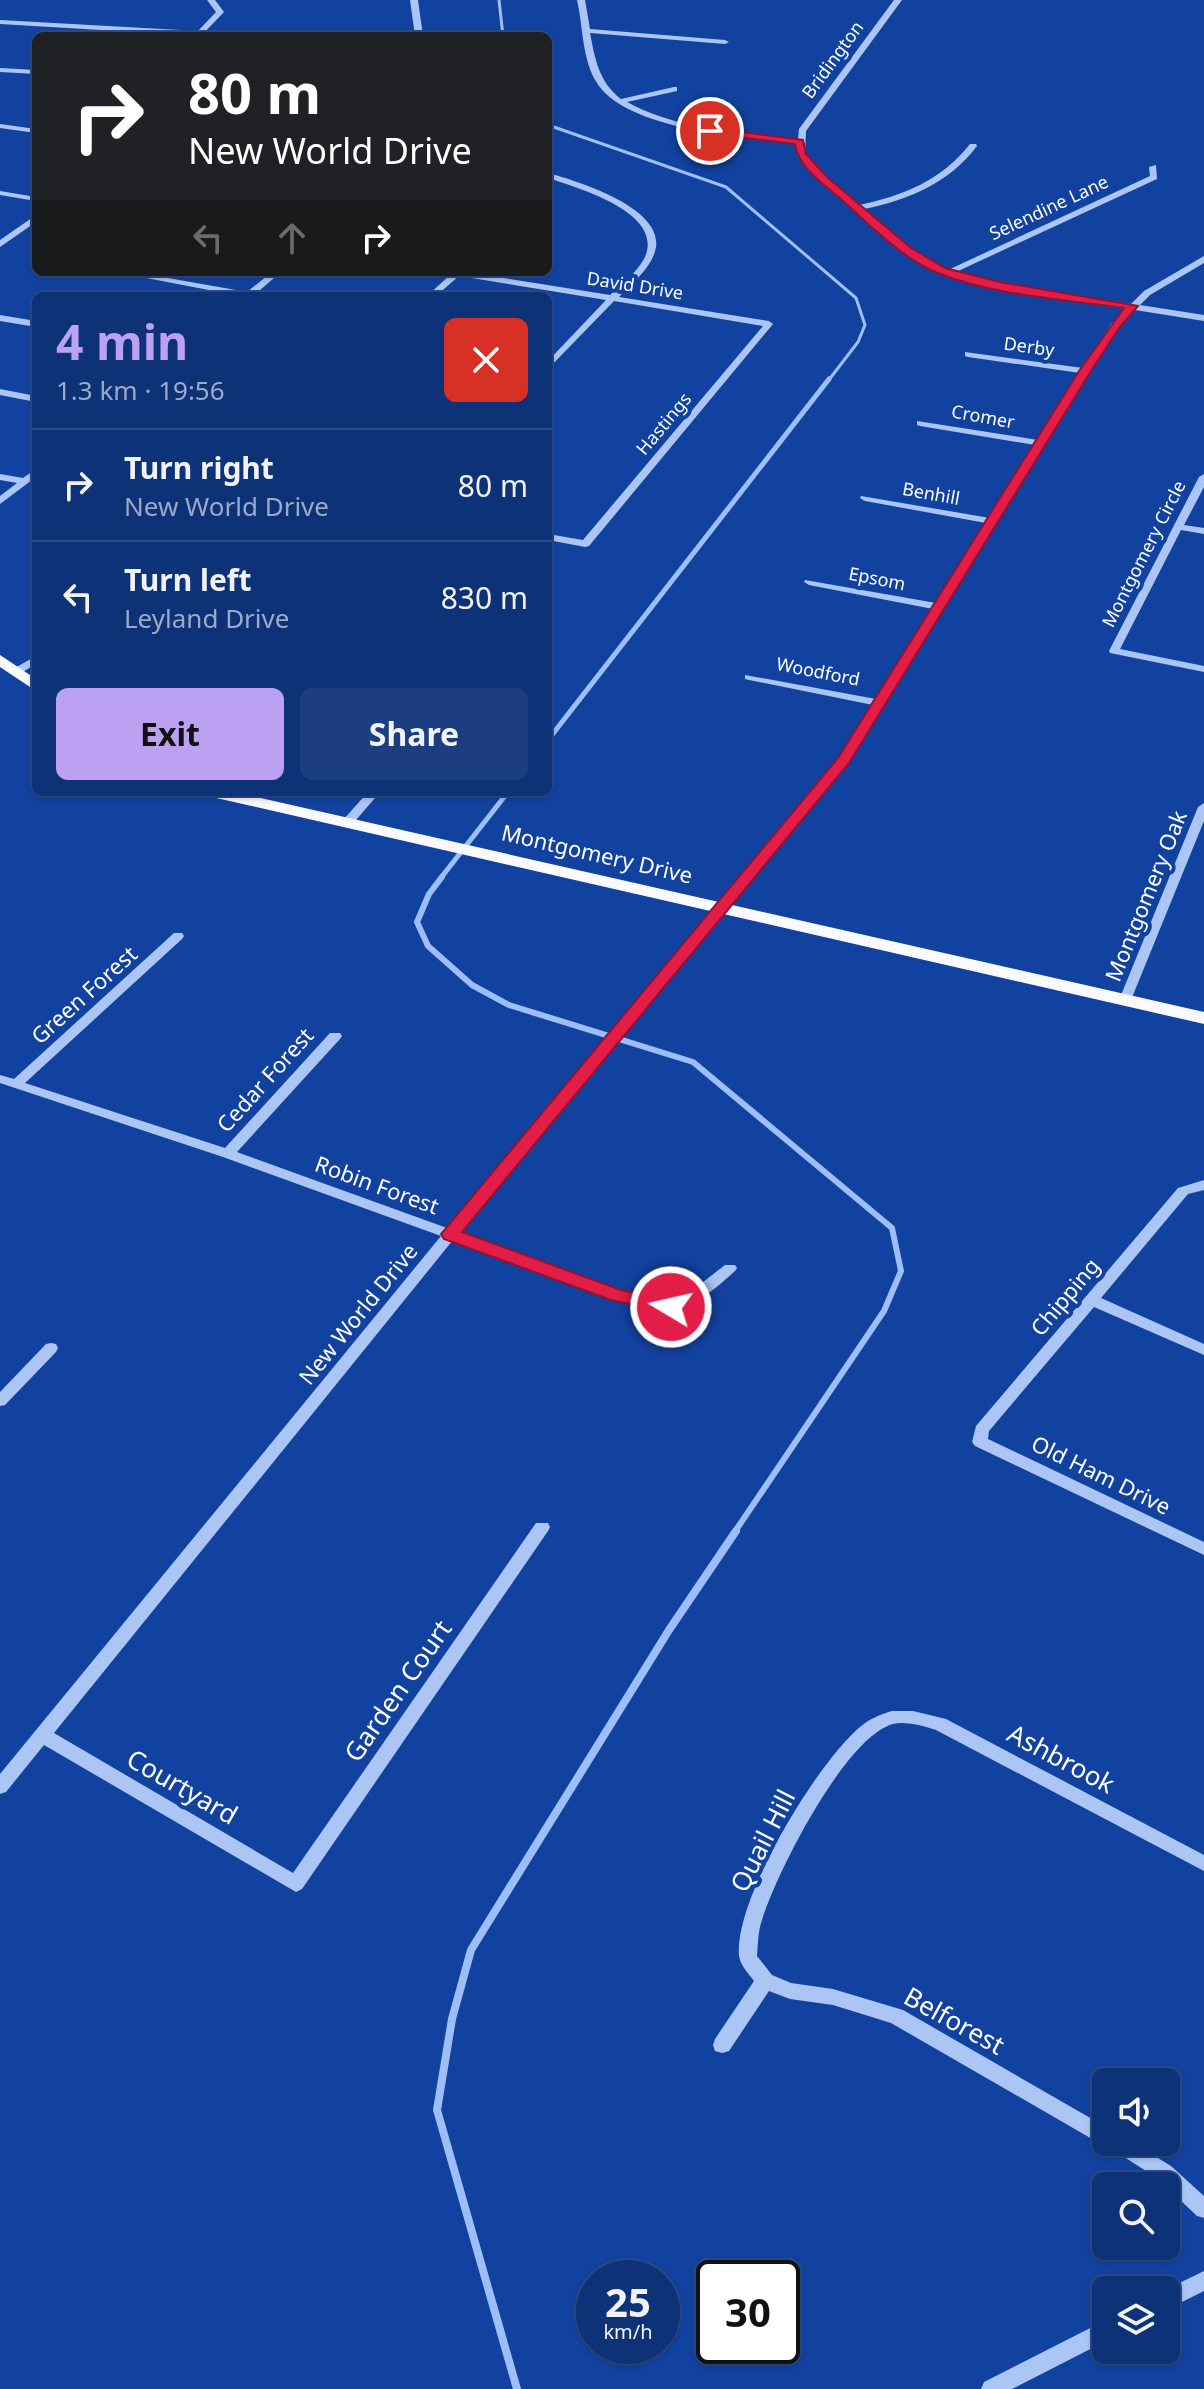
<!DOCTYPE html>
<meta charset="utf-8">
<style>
:root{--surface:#0e3278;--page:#1c3e80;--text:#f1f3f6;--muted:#9baac6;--line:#2e4d8a;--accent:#bca0f2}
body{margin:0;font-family:"Noto Sans",sans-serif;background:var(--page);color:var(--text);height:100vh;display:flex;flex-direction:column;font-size:30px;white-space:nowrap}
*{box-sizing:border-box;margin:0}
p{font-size:26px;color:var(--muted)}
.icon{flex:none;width:44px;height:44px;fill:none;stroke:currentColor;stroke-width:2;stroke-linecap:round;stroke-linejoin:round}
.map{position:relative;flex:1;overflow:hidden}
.details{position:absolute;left:32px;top:292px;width:520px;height:504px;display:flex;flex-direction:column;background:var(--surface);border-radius:12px;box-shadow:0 2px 6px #0004,0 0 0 2px var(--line)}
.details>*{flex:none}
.banner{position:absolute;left:32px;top:32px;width:520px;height:244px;border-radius:12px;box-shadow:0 2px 6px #0004,0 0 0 2px var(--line);background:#202124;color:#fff;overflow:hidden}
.tools{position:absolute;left:1092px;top:2068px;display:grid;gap:16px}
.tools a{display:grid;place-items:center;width:88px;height:88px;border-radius:12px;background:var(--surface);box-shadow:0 2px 6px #0004,0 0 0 2px var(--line);font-size:40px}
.speed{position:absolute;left:576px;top:2260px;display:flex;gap:16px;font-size:40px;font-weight:700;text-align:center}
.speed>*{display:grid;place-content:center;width:104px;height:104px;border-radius:50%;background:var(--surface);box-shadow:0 2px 6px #0004,0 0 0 2px var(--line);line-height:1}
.speed small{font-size:20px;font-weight:400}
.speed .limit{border:4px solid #111;border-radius:12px;background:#fff;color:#111}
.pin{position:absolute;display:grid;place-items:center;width:68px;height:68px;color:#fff;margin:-34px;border:4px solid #fff;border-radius:50%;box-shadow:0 2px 8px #0007}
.me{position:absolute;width:88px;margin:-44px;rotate:279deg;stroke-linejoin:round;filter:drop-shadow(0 0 6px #0008)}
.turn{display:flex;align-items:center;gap:28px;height:168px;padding:0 24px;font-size:36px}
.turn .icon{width:104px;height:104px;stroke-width:2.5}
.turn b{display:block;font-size:56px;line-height:68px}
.lanes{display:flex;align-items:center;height:76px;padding:0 24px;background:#0003;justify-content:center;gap:40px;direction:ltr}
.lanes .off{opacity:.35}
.round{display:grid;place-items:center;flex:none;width:84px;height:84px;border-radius:12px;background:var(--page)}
.head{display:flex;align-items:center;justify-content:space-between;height:136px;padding:0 24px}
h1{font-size:48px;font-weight:700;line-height:60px;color:var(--accent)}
.cta{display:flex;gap:16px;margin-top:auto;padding:16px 24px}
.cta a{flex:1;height:92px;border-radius:12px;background:var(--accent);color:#111;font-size:32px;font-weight:700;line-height:92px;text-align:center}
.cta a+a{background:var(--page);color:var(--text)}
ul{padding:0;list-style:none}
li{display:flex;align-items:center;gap:24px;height:112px;padding:0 24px;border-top:2px solid var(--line)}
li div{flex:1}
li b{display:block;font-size:30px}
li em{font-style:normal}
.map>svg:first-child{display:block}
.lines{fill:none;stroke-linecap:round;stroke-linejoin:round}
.stream-far3{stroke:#9dbef8;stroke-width:3}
.stream-far2{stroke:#9dbef8;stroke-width:5}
.stream-far1{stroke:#9dbef8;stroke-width:6}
.stream{stroke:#9dbef8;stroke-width:8}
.minor{fill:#abc5f5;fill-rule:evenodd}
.major{fill:#f8faff;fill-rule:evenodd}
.route{fill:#e11d48;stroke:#92132f;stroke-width:2}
.labels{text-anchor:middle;stroke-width:8;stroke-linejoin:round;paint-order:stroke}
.far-street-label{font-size:18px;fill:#fff;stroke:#1242a0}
.street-label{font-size:22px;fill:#fff;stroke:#1242a0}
.near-street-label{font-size:26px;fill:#fff;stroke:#1242a0}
</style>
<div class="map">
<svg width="1204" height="2389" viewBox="0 0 1204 2389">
<rect width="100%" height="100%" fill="#1242a0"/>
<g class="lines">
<!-- stream-far3 -->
<path class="stream-far3" d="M 499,0 L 503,36
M 548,125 L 726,187 L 856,298 L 865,325 L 858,342 L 828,381"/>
<!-- stream-far2 -->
<path class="stream-far2" d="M 548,740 L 829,379
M 440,879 L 508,792"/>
<!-- stream-far1 -->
<path class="stream-far1" d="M 442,877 L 429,894 L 417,922 L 428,946 L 472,985 L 509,1005 L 693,1062 L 892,1228 L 901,1271 L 884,1311 L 734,1533"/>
<!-- stream -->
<path class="stream" d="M 517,2389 L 437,2110 L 452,2019 L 471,1950 L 669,1630 L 736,1531"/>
<!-- minor -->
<path class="minor" d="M 207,0 L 215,0 L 224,12 L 201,36 L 0,24 L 0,20 L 198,31 L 216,12 Z
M 410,0 L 418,0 L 423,36 L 415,36 Z
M 577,0 L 585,0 L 590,29 L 725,40 L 729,42 L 725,44 L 590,33 C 595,59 599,82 621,99 L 674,87 L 677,87 L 677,91 L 627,102 C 678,130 741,133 798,139 L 799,129 L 894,0 L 902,0 L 806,131 L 805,154 L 816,167 L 859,205 C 903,196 942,180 970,144 L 976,144 L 977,146 C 949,183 909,200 864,209 L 910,249 L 948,270 L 1150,176 L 1149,167 L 1156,165 L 1157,179 L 956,272 L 999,283 L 1131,304 L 1144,291 L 1204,256 L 1204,263 L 1150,295 L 1140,305 L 1204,315 L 1204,321 L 1135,310 L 1118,328 L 848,762 L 459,1232 L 641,1298 L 670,1299 L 685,1296 L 725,1265 L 735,1265 L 737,1268 L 735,1271 C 702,1301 686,1312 640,1308 L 453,1240 L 54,1733 L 293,1873 L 536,1523 L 548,1523 L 550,1527 L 548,1531 L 302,1889 L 296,1892 L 44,1745 L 6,1792 L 0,1794 L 0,1774 L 441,1236 L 223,1157 L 0,1083 L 0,1075 L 14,1079 L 174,933 L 182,933 L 184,936 L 182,939 L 25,1083 L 225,1148 L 330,1033 L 340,1033 L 342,1036 L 340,1039 L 237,1152 L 447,1228 L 839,758 L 873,705 L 749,680 L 745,679 L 745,675 L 876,699 L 933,609 L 809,585 L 804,582 L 805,580 L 936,603 L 986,523 L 865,501 L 860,498 L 861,496 L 990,518 L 1035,445 L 920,426 L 917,425 L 917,421 L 1038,440 L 1080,373 L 968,357 L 965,356 L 965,352 L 1083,368 L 1111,324 L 1126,309 C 1053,297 970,294 906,254 C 889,243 875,227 859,214 C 837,196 814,177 797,154 L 797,144 C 747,139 625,129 597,83 C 582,60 583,26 577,0 Z
M 0,68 L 36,70 L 36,74 L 0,72 Z
M 0,124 L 36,129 L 36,133 L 0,128 Z
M 548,173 C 577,181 662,207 656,247 C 653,267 632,283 619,297 L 769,321 L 773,324 L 589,546 L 585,547 L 548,540 L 548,534 L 583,540 L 763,326 L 614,301 L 548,369 L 548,361 L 606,300 L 459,276 L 436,296 L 427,296 L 450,275 L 446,272 L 466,272 L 610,295 C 621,285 637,272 644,259 C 667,213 578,188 548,178 Z
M 0,191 L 36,197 L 36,201 L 0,195 Z
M 36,215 L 36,222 L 0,247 L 0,240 Z
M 115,272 L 134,272 L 247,292 L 272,272 L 281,272 L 253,296 L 240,296 Z
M 0,315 L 36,321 L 36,327 L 0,321 Z
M 0,389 L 36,396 L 36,402 L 0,395 Z
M 36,469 L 36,477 L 0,504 L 0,496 L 17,483 L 0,480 L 0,474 L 23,478 Z
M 1204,474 L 1204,487 L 1184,525 L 1204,528 L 1204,534 L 1181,530 L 1120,649 L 1204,666 L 1204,672 L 1110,653 L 1109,651 L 1199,477 Z
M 36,656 L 36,664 L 21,673 L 13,673 L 13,669 Z
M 368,792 L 380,792 L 351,826 L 343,826 L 343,820 Z
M 1204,803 L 1204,821 L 1131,1000 L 1130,1003 L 1120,1003 L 1119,1000 L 1198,807 Z
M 1204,1180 L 1204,1190 L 1188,1194 L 1101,1298 L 1204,1344 L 1204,1355 L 1094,1307 L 989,1431 L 988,1439 L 1204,1542 L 1204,1555 L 975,1446 L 972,1442 L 976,1426 L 1178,1188 Z
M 51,1343 L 56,1344 L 58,1348 L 56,1352 L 5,1405 L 0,1406 L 0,1392 L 46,1344 Z
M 892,1711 L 913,1711 L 946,1719 L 1204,1855 L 1204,1871 L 936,1730 C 923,1726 906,1721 893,1724 C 845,1737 776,1874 762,1920 C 758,1931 758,1944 757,1956 L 772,1975 L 791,1983 L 833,1989 L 903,2010 L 1106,2127 L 1106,2142 L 1132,2142 L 1171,2166 L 1204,2196 L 1204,2218 L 1197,2216 L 1157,2178 L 1107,2146 L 1099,2143 L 891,2023 L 833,2005 L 790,1999 L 769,1991 L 729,2051 L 722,2053 L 715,2051 L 713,2045 L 715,2039 L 754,1981 C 749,1974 740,1965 739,1956 C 734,1899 817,1763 860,1727 C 869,1719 881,1714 892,1711 Z
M 1204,2271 L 1204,2291 L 1166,2310 L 1165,2290 Z
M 1106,2320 L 1106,2341 L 1012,2389 L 981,2389 L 984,2382 Z"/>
<!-- major -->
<path class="major" d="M 0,655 L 36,679 L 36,691 L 0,667 Z
M 204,792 L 234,792 L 1204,1012 L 1204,1024 L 212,797 Z"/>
</g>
<!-- route -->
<path class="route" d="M 710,128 L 803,140 L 806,154 L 827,177 L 911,248 L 945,268 L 1000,282 L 1138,306 L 1119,328 L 1091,371 L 849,763 L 462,1232 L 621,1290 L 678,1302 L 678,1311 L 671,1313 L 611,1300 L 444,1239 L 441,1234 L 838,758 L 1079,371 L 1124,308 C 1063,299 995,296 938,273 C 901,258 870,225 841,199 C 824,185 798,167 795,144 L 706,133 Z"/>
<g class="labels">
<!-- far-street labels -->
<g class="far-street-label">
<text transform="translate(833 60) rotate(-54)" y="6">Bridington</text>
<text transform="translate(1049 208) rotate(-25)" y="6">Selendine Lane</text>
<text transform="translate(635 286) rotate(9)" y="6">David Drive</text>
<text transform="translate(1029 347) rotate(8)" y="6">Derby</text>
<text transform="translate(983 417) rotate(10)" y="6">Cromer</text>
<text transform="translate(664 424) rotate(-50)" y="6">Hastings</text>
<text transform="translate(931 494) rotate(10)" y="6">Benhill</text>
<text transform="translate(1144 554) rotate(-63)" y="6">Montgomery Circle</text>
<text transform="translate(877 579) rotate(11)" y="6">Epsom</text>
<text transform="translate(818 672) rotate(11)" y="6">Woodford</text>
</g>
<!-- street labels -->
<g class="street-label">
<text transform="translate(597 854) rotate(13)" y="8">Montgomery Drive</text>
<text transform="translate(1146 896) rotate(-68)" y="8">Montgomery Oak</text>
<text transform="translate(84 995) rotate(-42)" y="8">Green Forest</text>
<text transform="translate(265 1080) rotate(-48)" y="8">Cedar Forest</text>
<text transform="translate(377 1185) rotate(20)" y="8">Robin Forest</text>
<text transform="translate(1065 1297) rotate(-50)" y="8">Chipping</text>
<text transform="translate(358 1314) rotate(-51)" y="8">New World Drive</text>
<text transform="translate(1101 1475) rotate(26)" y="8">Old Ham Drive</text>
</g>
<!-- near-street labels -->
<g class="near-street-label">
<text transform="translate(398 1691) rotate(-55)" y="9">Garden Court</text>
<text transform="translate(1061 1759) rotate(28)" y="9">Ashbrook</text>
<text transform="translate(182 1787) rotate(30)" y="9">Courtyard</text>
<text transform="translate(763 1841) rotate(-63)" y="9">Quail Hill</text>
<text transform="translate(954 2021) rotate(29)" y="9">Belforest</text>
</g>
</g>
</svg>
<div class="tools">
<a><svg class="icon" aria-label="sound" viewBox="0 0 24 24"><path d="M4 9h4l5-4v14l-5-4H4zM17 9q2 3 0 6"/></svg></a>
<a><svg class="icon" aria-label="search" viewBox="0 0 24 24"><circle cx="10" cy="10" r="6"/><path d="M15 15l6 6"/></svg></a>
<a><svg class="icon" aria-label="layers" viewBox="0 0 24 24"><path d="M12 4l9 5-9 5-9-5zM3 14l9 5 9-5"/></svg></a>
</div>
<div class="speed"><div>25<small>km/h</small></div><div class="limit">30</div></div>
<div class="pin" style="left:710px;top:131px;background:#d93025"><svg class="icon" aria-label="arrive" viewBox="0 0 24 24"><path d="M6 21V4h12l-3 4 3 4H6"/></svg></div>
<svg class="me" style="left:671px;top:1307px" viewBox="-20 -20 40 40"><circle r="17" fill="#e11d48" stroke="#fff" stroke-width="3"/><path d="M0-11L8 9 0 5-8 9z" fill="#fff"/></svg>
<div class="banner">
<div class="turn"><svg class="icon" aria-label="right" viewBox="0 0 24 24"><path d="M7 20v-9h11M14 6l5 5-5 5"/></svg><div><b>80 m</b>New World Drive</div></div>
<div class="lanes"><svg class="icon off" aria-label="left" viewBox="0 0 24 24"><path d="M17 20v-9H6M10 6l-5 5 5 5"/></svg><svg class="icon off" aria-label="ahead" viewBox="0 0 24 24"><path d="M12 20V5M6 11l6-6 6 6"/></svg><svg class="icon" aria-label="right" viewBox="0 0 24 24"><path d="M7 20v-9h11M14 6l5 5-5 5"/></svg></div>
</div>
<section class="details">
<div class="head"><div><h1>4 min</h1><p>1.3 km · 19:56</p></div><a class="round" style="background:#d93025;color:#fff"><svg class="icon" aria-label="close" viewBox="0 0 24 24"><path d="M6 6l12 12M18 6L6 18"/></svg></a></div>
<ul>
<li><svg class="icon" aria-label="right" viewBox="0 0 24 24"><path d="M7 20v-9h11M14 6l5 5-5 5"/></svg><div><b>Turn right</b><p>New World Drive</p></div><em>80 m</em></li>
<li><svg class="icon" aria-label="left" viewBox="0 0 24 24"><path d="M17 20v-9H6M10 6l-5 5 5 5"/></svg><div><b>Turn left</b><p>Leyland Drive</p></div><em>830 m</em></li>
</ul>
<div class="cta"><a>Exit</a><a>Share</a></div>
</section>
</div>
